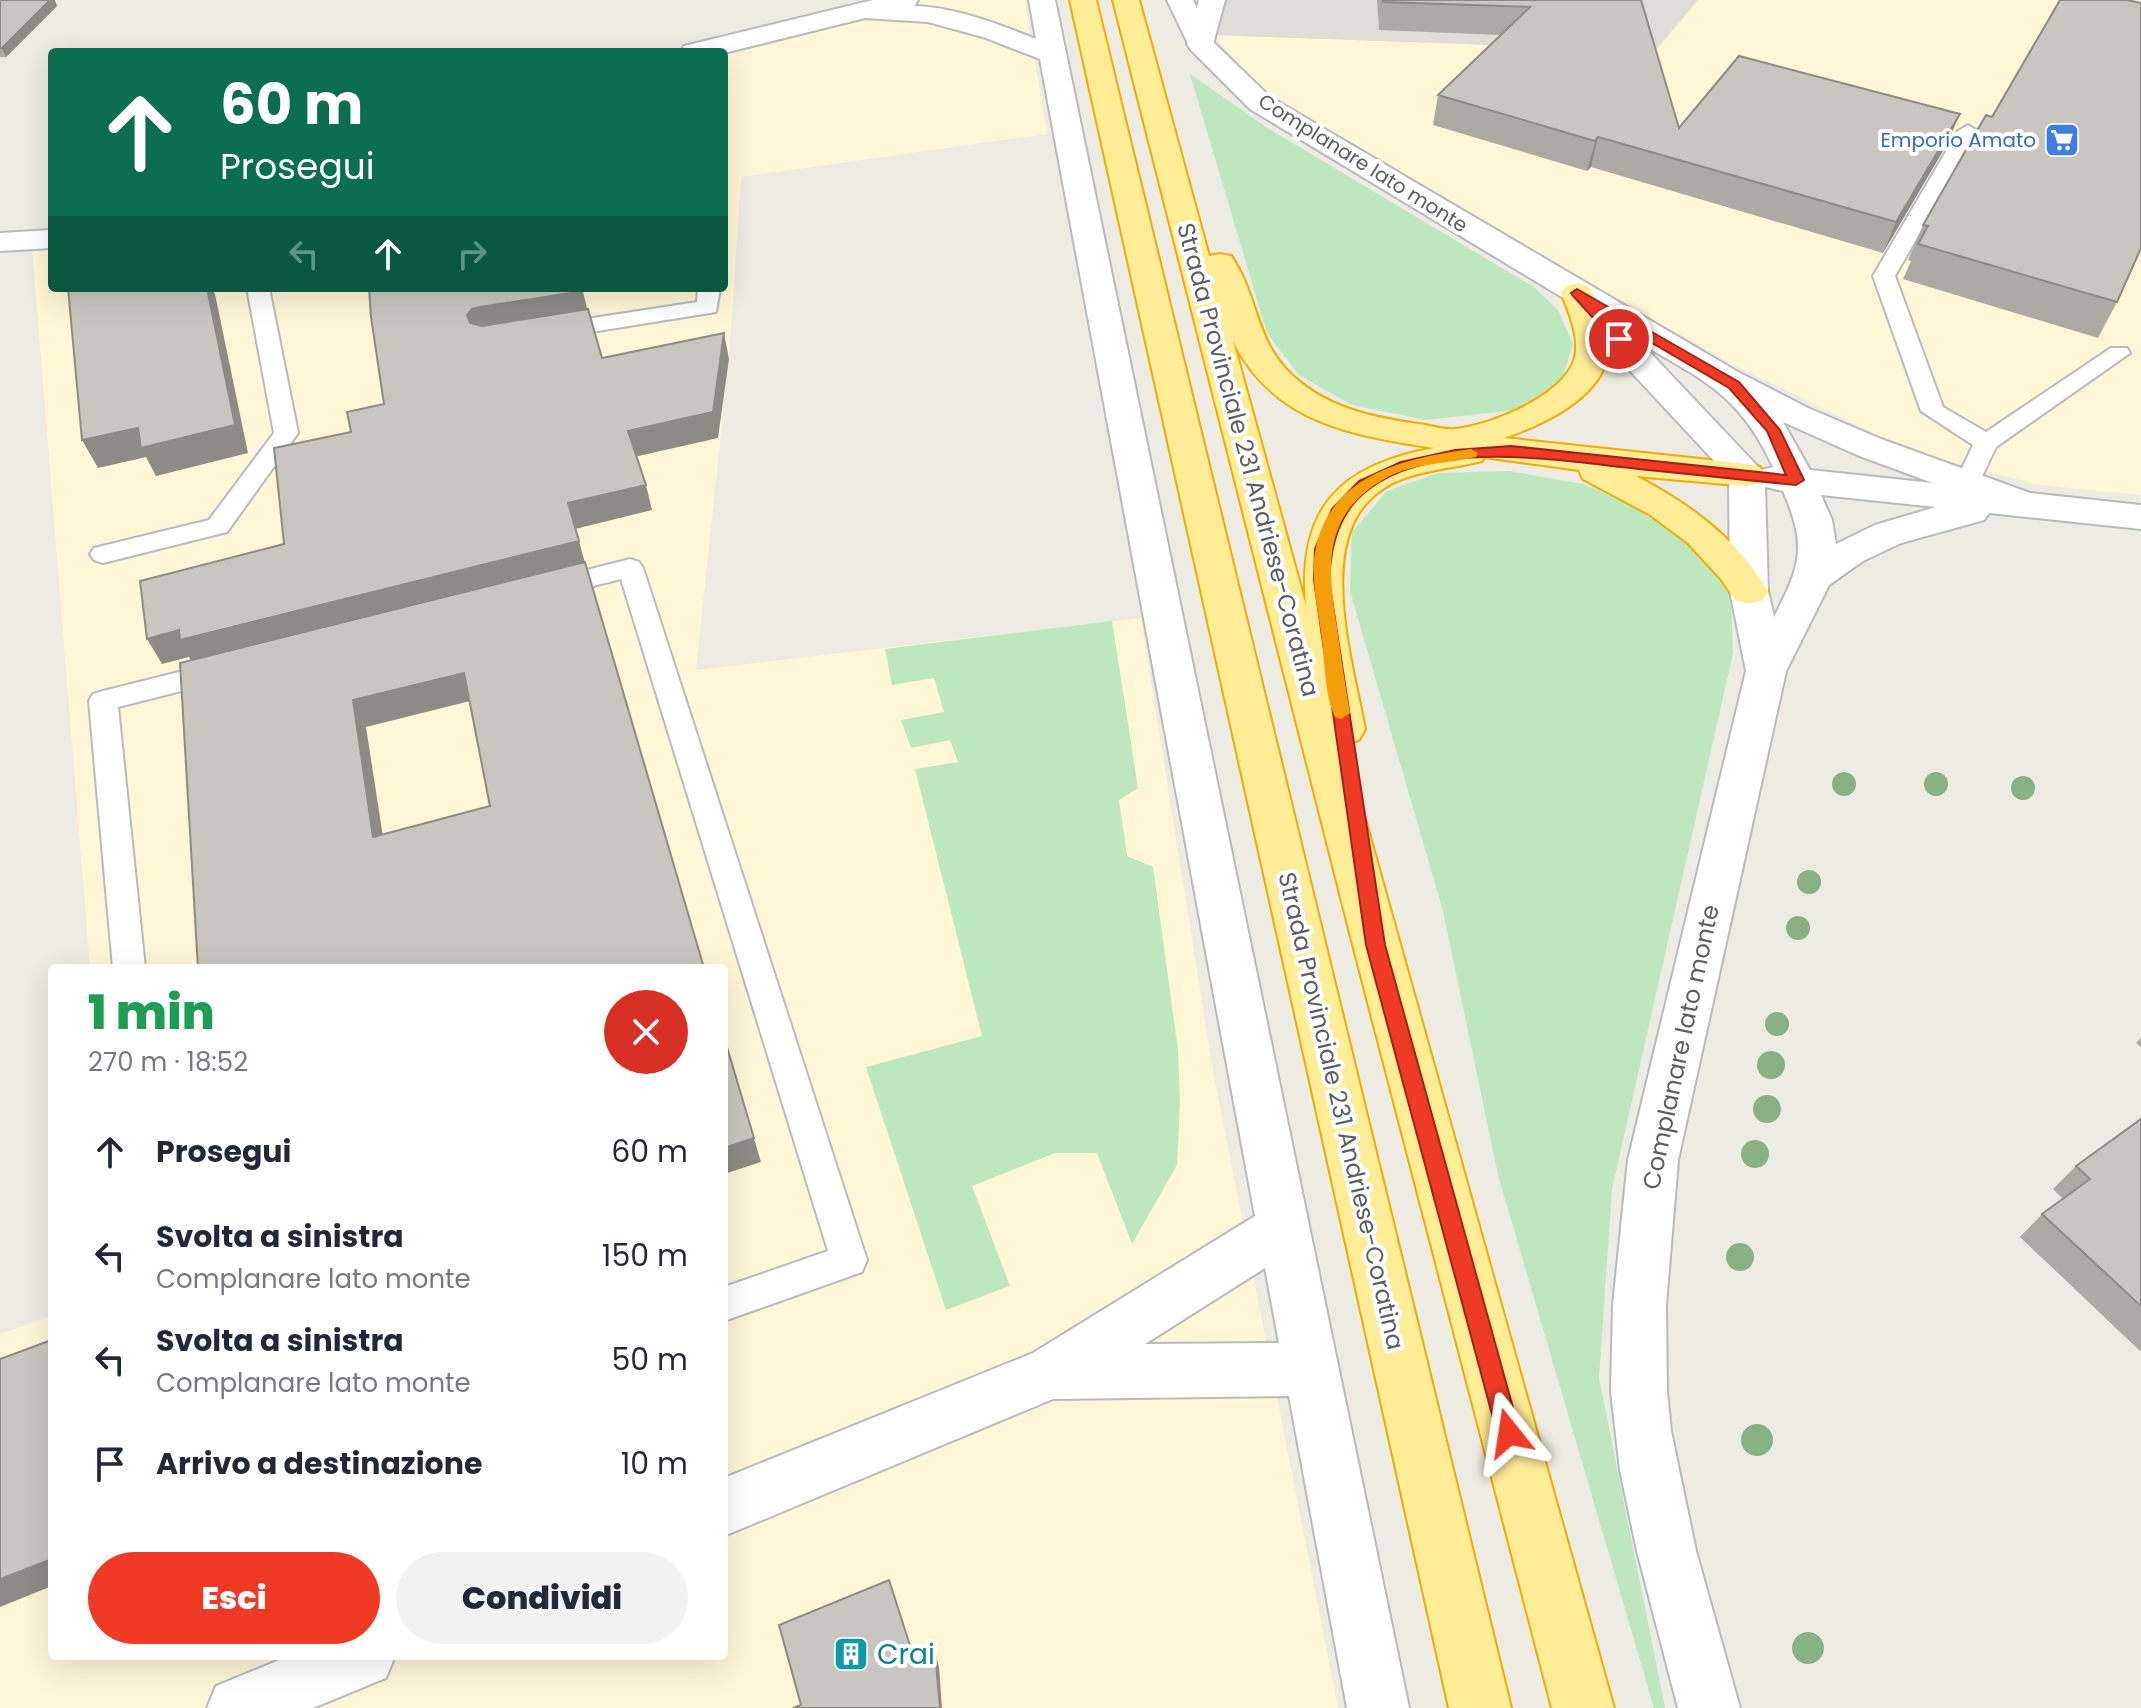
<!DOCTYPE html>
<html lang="it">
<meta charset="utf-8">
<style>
:root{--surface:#fff;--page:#f2f2f3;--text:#1f2937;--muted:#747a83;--accent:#ef3b26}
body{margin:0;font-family:Poppins,sans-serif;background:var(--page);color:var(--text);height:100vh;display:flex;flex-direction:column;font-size:30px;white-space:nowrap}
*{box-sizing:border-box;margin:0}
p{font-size:26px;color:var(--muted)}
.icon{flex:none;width:44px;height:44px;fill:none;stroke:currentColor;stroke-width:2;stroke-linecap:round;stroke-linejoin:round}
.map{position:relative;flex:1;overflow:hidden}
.side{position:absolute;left:48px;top:964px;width:680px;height:696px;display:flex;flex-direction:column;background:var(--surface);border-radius:8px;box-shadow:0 8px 32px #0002}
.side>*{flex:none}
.guide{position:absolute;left:48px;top:48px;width:680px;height:244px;border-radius:8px;box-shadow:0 8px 32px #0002;background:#0b6e4f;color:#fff;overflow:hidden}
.pin{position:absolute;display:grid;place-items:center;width:68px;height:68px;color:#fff;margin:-34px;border:4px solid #fff;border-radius:50%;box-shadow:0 2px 8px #0007}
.me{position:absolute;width:88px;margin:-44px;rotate:345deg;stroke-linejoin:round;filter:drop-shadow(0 0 6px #0008)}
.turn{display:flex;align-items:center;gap:28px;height:168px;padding:0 40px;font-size:36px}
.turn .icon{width:104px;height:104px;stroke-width:2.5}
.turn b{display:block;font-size:56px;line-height:68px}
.lanes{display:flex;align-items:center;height:76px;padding:0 40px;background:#0003;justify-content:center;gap:40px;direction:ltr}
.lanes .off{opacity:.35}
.round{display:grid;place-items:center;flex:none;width:84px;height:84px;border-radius:42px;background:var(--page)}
.summary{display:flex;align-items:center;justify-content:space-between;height:136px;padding:0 40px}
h1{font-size:48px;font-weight:800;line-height:60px;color:#1e9e55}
.primary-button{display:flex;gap:16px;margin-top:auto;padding:16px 40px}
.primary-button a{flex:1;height:92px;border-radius:48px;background:var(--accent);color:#fff;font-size:32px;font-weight:800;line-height:92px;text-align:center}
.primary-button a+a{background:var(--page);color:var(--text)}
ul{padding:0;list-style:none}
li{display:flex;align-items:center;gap:24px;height:104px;padding:0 40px}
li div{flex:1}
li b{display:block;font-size:30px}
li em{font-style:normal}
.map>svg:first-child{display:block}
.commercial{fill:#fff6d6}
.industrial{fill:#deddd6}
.green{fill:#bde7be}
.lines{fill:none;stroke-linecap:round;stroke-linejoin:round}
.service-casing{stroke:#b7babf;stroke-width:4}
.minor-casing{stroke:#b7babf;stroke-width:4}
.tertiary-casing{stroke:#b7babf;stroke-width:4}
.trunk-casing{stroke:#efab00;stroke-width:4}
.service{fill:#fff;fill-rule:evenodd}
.minor{fill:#fff;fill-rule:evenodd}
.tertiary{fill:#fff;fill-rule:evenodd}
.trunk{fill:#ffec96;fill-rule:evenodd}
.tree{fill:#86b284}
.wall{fill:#adaaa4}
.shaded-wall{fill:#8d8b86}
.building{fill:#c9c6bf;stroke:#8d8b86;stroke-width:2;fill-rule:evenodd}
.route{fill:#ef3b26;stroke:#9b2619;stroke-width:2}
.slow{fill:#f59e0b}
.labels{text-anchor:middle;stroke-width:8;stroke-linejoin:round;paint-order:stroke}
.far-shop-label{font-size:20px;fill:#366cbe;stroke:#fff;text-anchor:end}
.far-street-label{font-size:20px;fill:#5a5e63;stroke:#fff}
.street-label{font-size:24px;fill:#5a5e63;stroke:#fff}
.near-culture-label{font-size:28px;fill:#0d838f;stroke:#fff;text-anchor:start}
</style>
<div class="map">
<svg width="2141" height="1708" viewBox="0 0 2141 1708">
<rect width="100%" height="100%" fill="#eeebe2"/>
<!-- commercial -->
<path class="commercial" d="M 872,0 L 1025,0 L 1047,134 L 741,177 L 729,359 L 696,670 L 1141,618 L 1213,1071 L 1338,1708 L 0,1708 L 0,1334 L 52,1316 L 52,1656 L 724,1656 L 724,968 L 90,968 L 31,234 L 52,233 L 52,288 L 724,288 L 724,52 L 666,52 Z
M 1698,0 L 2141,0 L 2141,495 L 2039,485 L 1908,450 L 1738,367 L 1458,210 L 1334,134 L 1256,84 L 1213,35 L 1654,51 Z"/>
<!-- industrial -->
<path class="industrial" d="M 1221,0 L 1698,0 L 1655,51 L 1213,35 Z"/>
<!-- green -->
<path class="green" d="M 1190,74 L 1269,129 L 1535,288 L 1558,310 L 1573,344 L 1560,386 L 1515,410 L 1426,420 L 1352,405 L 1299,375 L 1267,333 Z
M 1509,471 L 1582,484 L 1649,509 L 1701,552 L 1731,598 L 1733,653 L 1612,1189 L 1599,1378 L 1665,1708 L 1654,1708 L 1498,1175 L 1443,911 L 1350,591 L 1352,532 L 1387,491 L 1438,473 Z
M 1112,621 L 1138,788 L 1119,800 L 1127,856 L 1153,867 L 1178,1050 L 1180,1102 L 1177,1165 L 1132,1244 L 1097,1153 L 1055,1153 L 972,1186 L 1010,1286 L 946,1310 L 866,1067 L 982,1036 L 915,769 L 958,762 L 950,740 L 911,748 L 901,720 L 944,712 L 934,678 L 892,685 L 885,649 Z"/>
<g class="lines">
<!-- service casing -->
<g class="service-casing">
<path id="service" d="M 1968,125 L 1978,131 L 1895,276 L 1943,407 L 1986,432 L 2111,348 L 2127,348 L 2130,353 L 1996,447 L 1976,489 L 1958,489 L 1955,483 L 1973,445 L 1921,411 L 1873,276 L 1958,131 Z
M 247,288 L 269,288 L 298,433 L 227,532 L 103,563 L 94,560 L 90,554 L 94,548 L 209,520 L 274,433 Z
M 698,288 L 720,288 L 716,312 L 554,338 L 543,331 L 554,324 L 697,302 Z
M 630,559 L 639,562 L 643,568 L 867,1260 L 862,1272 L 724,1321 L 724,1287 L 828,1251 L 621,579 L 549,597 L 540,594 L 536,588 L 540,582 Z
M 219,662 L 229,665 L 233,672 L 229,679 L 118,707 L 145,968 L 113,968 L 89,701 L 93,694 L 103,691 Z"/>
</g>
<!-- minor casing -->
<g class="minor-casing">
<path id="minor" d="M 873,0 L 918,0 L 914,6 C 955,7 998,24 1036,39 L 1029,0 L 1055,0 L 1409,1708 L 1347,1708 L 1289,1396 L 1053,1399 L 724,1536 L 724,1478 L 1033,1353 L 1255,1216 L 1040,59 L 983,37 L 928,22 L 865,18 L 724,53 L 681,52 L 684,46 ZM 1265,1268 L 1279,1343 L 1145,1344 Z
M 1199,0 L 1225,0 L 1213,44 L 1209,50 L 1191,50 L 1187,44 Z
M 52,230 L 52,248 L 0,251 L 0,233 Z
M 289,1656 L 395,1656 L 386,1678 L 313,1708 L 207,1708 L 216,1686 Z"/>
</g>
<!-- tertiary casing -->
<g class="tertiary-casing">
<path id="tertiary" d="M 1167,0 L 1193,0 L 1212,41 L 1270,97 L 1738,372 L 1808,408 L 1881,439 L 2030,493 L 2141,505 L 2141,529 L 1989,513 L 1984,520 L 1901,543 L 1863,561 L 1829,585 L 1786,671 L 1678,1160 L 1666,1305 L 1667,1392 L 1671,1431 L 1696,1551 L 1740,1708 L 1678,1708 L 1637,1551 L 1620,1470 L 1611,1392 L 1613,1305 L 1628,1160 L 1746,671 L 1730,591 L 1729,477 L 1593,331 L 1589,324 L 1595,317 L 1250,109 L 1191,50 ZM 1643,345 C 1706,381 1741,397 1773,467 L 1761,470 ZM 1783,422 L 1857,455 L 1933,483 L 1810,470 ZM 1765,487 L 1783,491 C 1807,546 1801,565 1774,617 L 1768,591 ZM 1821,495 L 1936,507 L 1875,525 L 1836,544 L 1832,520 Z"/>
</g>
<!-- trunk casing -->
<g class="trunk-casing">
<path id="trunk" d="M 1070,0 L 1096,0 L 1511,1708 L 1449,1708 Z
M 1113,0 L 1139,0 L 1209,256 L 1220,254 L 1231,256 C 1262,301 1253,349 1305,386 C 1340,412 1383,419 1425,425 C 1434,427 1446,430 1455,429 C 1492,425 1573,393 1576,351 C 1577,330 1569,312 1561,293 L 1566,286 L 1577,283 L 1588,286 C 1645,369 1576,413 1504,438 L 1747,464 L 1760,467 L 1765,475 L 1760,483 L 1747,486 L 1636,476 C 1690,504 1736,538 1768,591 L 1763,600 L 1749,604 L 1735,600 L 1721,579 L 1688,543 L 1649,514 L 1583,479 L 1579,470 L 1484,457 L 1482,461 C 1447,470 1405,470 1376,494 C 1315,542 1353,663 1365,729 L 1359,740 L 1344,744 L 1614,1708 L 1552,1708 L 1353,945 ZM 1233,341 C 1274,423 1351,435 1434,448 C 1341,465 1297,507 1306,606 Z"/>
</g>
<!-- service -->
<use href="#service" class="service"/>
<!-- minor -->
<use href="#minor" class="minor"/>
<!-- tertiary -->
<use href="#tertiary" class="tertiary"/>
<!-- trunk -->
<use href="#trunk" class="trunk"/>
</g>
<!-- trees -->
<g class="tree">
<circle cx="1844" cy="784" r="12"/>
<circle cx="1936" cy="784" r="12"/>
<circle cx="2023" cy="788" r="12"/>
<circle cx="1809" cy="882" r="12"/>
<circle cx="1798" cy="928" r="12"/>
<circle cx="1777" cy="1024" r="12"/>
<circle cx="1771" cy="1065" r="14"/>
<circle cx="1767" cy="1109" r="14"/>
<circle cx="1755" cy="1154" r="14"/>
<circle cx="1740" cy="1257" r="14"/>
<circle cx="1757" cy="1440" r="16"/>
<circle cx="1808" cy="1648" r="16"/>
</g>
<!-- wall -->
<path class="wall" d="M 0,0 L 57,6 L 6,57 L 0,57 Z
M 1377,0 L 1641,0 L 1679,128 L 1947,144 L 1883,253 L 1591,167 L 1587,171 L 1433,125 L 1438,95 L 1501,35 L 1379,30 Z
M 1923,225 L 2117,302 L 2098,338 L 1903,279 L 1911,261 L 1908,260 Z
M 2141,1038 L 2141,1047 L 2136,1043 Z
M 2141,1119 L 2141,1350 L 2140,1351 L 2020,1237 L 2042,1214 L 2063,1199 L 2053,1189 L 2076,1166 Z"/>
<!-- shaded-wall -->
<path class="shaded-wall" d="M 50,0 L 55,0 L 57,6 L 6,57 L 2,48 Z
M 1960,114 L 1947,144 L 1883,253 L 1896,222 Z
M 1598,137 L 1591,167 L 1587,171 L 1595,141 Z
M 207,288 L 212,288 L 215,294 L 248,453 L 156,476 L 146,457 L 98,468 L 82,440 L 138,428 Z
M 582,288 L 609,288 L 583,292 L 589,316 L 475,340 L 467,315 L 472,309 Z
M 724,333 L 729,359 L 718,438 L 634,457 L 628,431 Z
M 646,485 L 652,510 L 575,529 L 568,503 Z
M 579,541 L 586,567 L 194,666 L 189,657 L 162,664 L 147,639 L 179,630 Z
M 464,673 L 474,700 L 366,727 L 387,863 L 373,837 L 353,700 Z
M 724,1037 L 761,1162 L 724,1174 Z
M 49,1341 L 52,1343 L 52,1394 Z
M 52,1559 L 52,1586 L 0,1607 L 0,1579 Z
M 935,1652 L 939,1667 L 942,1708 L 940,1708 Z"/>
<!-- building -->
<path class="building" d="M 0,0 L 50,0 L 2,48 L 0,48 Z
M 1383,0 L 1641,0 L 1679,128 L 1739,56 L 1960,114 L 1896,222 L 1598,137 L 1595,141 L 1438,95 L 1530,7 L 1383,2 Z
M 2060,0 L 2127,0 L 2141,3 L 2141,248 L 2117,302 L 1918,244 L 1928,226 L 1923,225 L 1986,115 L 1992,117 Z
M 68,288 L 207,288 L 235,425 L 141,448 L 138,428 L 82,440 Z
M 369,288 L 582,288 L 583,291 L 480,307 L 472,309 L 467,315 L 470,323 L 482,326 L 588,309 L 602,358 L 724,333 L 713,412 L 628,431 L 646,485 L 568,503 L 579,541 L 180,640 L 179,630 L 147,639 L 140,581 L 284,544 L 274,448 L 351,432 L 347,412 L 384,404 L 371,317 Z
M 585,562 L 704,968 L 198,968 L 180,663 ZM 464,673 L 490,806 L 373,837 L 353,700 Z
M 724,1037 L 754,1138 L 724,1148 Z
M 2141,1119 L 2141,1306 L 2042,1214 L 2090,1179 L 2076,1166 Z
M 49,1341 L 52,1394 L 52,1559 L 0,1579 L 0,1359 Z
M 889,1580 L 915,1661 L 935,1652 L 940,1708 L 793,1708 L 801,1705 L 779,1625 Z"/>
<!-- route -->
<path class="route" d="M 1577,289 L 1739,382 L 1780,430 L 1804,480 L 1796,485 C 1744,480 1691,474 1638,469 C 1561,461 1436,438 1369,489 C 1339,511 1331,544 1329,580 L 1385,945 L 1520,1433 L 1517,1442 L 1509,1445 L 1500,1442 L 1497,1433 L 1366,945 L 1314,580 L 1315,549 L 1332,509 L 1359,481 L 1401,462 L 1455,450 L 1511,446 L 1786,475 L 1767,431 L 1729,388 L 1604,315 L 1625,339 L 1614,341 L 1573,296 L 1571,293 Z"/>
<!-- slow -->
<path class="slow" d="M 1471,449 L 1478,453 L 1476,457 C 1447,464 1413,463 1386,478 C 1322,514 1327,564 1337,628 C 1341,656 1345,685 1350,713 L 1341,719 L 1335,717 C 1324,694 1325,658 1321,632 C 1317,605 1310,574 1316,547 C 1332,473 1408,458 1471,449 Z"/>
<!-- icons -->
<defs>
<g id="supermarket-square" transform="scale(1.8)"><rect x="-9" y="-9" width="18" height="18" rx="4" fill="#3f7fe0" stroke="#fff"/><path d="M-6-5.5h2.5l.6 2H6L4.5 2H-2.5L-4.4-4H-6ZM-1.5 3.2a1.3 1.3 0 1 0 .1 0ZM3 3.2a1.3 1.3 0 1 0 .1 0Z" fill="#fff"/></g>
<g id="building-square" transform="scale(1.8)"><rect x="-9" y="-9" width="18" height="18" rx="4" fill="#0f9aa8" stroke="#fff"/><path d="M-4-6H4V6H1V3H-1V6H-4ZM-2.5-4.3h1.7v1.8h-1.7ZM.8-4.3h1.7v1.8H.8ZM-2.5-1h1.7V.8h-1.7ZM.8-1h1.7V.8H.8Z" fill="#fff"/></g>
</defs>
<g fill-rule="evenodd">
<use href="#supermarket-square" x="2062" y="140"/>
<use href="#building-square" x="851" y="1654"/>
</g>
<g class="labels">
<!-- far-shop labels -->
<g class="far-shop-label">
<text x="2036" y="147">Emporio Amato</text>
</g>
<!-- far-street labels -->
<g class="far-street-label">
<text transform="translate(1363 163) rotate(32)" y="7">Complanare lato monte</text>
</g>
<!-- street labels -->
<g class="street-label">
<text transform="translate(1248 460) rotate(75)" y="8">Strada Provinciale 231 Andriese-Coratina</text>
<text transform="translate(1681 1047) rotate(-78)" y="8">Complanare lato monte</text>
<text transform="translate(1341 1111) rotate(77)" y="8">Strada Provinciale 231 Andriese-Coratina</text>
</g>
<!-- near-culture labels -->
<g class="near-culture-label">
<text x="877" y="1664">Crai</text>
</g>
</g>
</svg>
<div class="pin" style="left:1619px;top:339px;background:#d93025"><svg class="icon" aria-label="arrive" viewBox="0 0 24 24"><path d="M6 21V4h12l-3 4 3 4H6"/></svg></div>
<svg class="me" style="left:1509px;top:1433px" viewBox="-20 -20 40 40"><path d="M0-17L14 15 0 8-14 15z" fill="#ef3b26" stroke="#fff" stroke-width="4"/></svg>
<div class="guide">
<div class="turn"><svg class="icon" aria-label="ahead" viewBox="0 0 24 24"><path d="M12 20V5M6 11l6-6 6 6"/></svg><div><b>60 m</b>Prosegui</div></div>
<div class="lanes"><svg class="icon off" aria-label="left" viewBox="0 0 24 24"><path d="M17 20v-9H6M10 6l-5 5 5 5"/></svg><svg class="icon" aria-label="ahead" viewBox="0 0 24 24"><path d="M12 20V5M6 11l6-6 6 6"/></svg><svg class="icon off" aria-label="right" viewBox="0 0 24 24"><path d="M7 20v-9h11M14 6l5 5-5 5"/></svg></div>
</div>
<section class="side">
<div class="summary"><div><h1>1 min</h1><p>270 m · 18:52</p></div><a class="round" style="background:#d93025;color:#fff"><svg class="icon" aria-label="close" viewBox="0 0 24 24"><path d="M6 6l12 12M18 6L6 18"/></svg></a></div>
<ul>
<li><svg class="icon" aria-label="ahead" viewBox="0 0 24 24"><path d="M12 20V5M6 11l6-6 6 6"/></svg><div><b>Prosegui</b></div><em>60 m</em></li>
<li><svg class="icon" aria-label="left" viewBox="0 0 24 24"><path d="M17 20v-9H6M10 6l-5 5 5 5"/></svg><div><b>Svolta a sinistra</b><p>Complanare lato monte</p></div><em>150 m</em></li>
<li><svg class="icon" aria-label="left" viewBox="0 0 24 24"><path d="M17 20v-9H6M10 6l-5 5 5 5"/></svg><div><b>Svolta a sinistra</b><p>Complanare lato monte</p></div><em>50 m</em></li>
<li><svg class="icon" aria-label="arrive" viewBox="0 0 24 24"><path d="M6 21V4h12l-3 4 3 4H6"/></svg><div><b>Arrivo a destinazione</b></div><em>10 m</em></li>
</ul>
<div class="primary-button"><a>Esci</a><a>Condividi</a></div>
</section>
</div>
